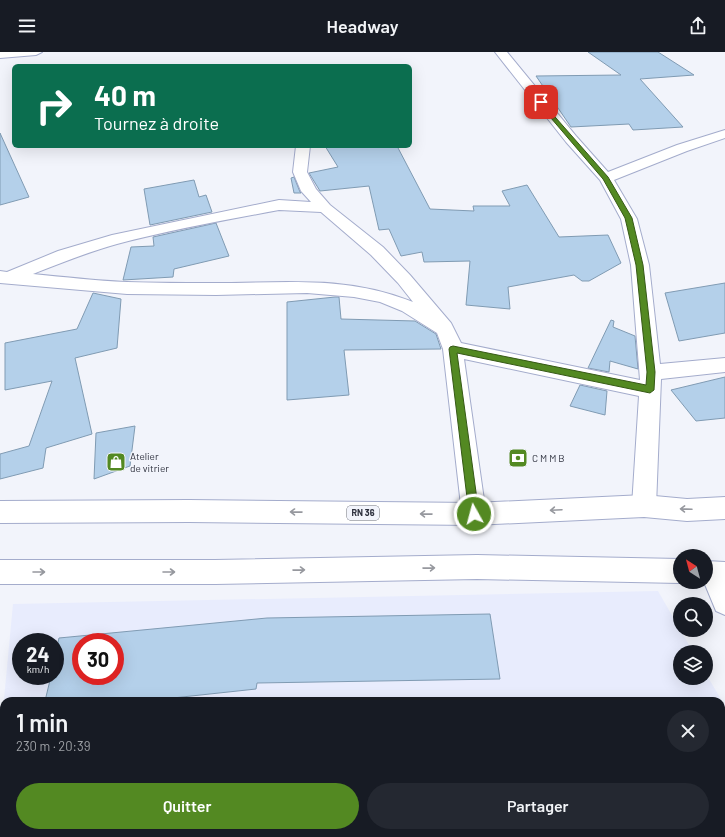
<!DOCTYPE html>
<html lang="fr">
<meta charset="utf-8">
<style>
:root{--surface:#171b24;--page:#242831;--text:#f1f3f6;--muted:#9ea1a6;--accent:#538922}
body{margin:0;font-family:Barlow,sans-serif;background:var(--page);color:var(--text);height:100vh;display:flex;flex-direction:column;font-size:15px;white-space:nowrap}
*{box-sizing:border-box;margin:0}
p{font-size:13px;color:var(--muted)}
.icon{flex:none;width:22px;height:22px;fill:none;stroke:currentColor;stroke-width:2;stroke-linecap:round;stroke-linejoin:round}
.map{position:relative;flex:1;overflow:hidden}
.panel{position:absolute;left:0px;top:645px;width:725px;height:140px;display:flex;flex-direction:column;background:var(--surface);border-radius:12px 12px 0 0;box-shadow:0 4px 16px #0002}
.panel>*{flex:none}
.banner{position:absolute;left:12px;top:12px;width:400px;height:84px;border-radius:6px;box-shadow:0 4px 16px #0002;background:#0b6e4f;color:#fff;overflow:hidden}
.needle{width:26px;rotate:324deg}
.controls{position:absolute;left:673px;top:497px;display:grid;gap:8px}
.controls a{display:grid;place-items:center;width:40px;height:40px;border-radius:50%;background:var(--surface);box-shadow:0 4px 16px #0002;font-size:20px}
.speed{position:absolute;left:12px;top:581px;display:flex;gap:8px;font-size:20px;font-weight:700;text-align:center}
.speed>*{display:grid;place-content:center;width:52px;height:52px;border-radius:50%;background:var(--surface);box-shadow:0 4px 16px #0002;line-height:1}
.speed small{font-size:10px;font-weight:400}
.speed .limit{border:6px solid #d22;background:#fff;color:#111}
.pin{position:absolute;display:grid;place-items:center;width:34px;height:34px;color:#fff;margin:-17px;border-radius:8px;box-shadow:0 2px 6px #0006}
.me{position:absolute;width:44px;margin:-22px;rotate:353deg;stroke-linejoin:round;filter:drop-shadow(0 0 3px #0008)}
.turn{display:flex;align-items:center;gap:14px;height:84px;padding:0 16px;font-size:18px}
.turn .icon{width:52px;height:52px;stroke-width:2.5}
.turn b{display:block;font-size:28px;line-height:34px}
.round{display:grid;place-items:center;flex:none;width:42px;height:42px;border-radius:21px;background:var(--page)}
.summary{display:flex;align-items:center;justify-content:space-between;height:68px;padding:0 16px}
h1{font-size:24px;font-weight:600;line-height:30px}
.button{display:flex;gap:8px;margin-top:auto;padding:8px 16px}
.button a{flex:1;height:46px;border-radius:24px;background:var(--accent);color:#fff;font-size:16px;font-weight:600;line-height:46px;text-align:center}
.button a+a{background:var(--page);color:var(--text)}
header{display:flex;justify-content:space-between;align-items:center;height:52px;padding:0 16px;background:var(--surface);font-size:18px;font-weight:600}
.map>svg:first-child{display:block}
.built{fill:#e8ecfd;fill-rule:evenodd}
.building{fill:#b4d0ea;stroke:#809bb3;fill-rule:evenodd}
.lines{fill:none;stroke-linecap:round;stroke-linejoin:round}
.minor-casing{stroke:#a4accc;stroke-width:2}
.primary-casing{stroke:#a4accc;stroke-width:2}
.minor{fill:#fff;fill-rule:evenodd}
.primary{fill:#fff;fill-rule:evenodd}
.oneway{stroke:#96989e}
.route{fill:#538922;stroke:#365916}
.labels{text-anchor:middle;stroke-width:3;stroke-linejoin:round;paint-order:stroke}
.shield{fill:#f2f4fb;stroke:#696c77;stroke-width:1}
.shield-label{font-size:9px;font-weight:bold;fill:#2e313e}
.poi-label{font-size:10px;fill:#2e313e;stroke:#f2f4fb;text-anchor:start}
</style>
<header><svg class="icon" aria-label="menu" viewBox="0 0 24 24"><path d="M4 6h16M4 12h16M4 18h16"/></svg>Headway<svg class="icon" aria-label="share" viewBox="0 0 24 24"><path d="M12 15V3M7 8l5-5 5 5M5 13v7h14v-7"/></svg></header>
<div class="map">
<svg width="725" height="785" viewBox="0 0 725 785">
<rect width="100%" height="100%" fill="#f2f4fb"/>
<!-- built -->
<path class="built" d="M 658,539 L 693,600 L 680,600 L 680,626 L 706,626 L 706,622 L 725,654 L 725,785 L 0,785 L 0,689 L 13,552 ZM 21,590 L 55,590 L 55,624 L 21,624 ZM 81,590 L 115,590 L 115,624 L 81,624 ZM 4,649 L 721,649 L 721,781 L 4,781 Z"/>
<!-- building -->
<path class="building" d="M 588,0 L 658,0 L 694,23 L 640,27 L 683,75 L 633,78 L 629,72 L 571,75 L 536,24 L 621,23 Z
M 0,81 L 29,145 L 0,153 Z
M 325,94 L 397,94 L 430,157 L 474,159 L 473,154 L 510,154 L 502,139 L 527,133 L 559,185 L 608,183 L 621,211 L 589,229 L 582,229 L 574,223 L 508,235 L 510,257 L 466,253 L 470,209 L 424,210 L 422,200 L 401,204 L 389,177 L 379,178 L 369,134 L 320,139 L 309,121 L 338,115 Z
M 294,125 L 300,140 L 301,141 L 294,141 L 291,126 Z
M 194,128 L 199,145 L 206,143 L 212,160 L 150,173 L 144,137 Z
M 216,171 L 229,204 L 174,217 L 173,225 L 123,228 L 131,195 L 154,194 L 153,185 Z
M 725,231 L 725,281 L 679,289 L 665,241 Z
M 93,241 L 121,247 L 117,296 L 75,306 L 92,382 L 46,396 L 43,416 L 0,427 L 0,402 L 29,394 L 52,329 L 5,338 L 5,291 L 77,277 Z
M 335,245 L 339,245 L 341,267 L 415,269 L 436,282 L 441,297 L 344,298 L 349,343 L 287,348 L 287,250 Z
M 611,268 L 614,269 L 613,275 L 635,284 L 638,317 L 610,309 L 609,320 L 588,316 Z
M 725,325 L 725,366 L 696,369 L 671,338 Z
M 580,333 L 607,339 L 605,363 L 570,354 Z
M 135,374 L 130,414 L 94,427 L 96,381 Z
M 490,562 L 500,627 L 257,631 L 256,637 L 145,649 L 45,649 L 51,624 L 55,624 L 55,603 L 59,586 L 267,566 ZM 81,590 L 115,590 L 115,624 L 81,624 Z"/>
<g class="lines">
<!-- minor casing -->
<g class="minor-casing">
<path id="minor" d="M 0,0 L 42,0 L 36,3 L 0,6 Z
M 495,0 L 507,0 L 576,84 L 608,120 L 677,93 L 725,78 L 725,86 L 687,99 L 614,128 L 637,167 L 649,213 L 660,312 L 725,306 L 725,320 L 661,327 L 656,454 L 652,462 L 644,465 L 636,462 L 632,454 L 639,344 L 464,307 L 486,462 L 482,470 L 474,473 L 466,470 L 462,462 L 443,297 L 437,281 L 402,259 L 380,250 L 354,245 L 307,241 L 216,243 L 127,242 L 0,231 L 0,219 L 7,220 L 58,199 L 112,183 L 279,148 L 311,150 L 301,139 L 293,120 L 296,94 L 310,94 L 307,120 L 316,137 L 330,153 L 383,195 L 410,223 L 451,271 L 461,291 L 640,328 L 631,213 L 621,167 L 600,128 L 566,90 ZM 279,158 L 321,160 L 371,203 L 398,231 L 413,250 C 346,223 285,231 215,231 C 186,231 156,231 127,230 C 96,229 65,225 33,222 C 61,211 88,200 117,192 C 170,178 225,168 279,158 Z
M 713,510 L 722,513 L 725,520 L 725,563 L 716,559 L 704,530 L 706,530 L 706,512 Z"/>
</g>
<!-- primary casing -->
<g class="primary-casing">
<path id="primary" d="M 644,443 L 687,447 L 725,445 L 725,467 L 687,469 L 644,465 L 474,473 L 189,470 L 0,471 L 0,449 L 189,448 L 474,451 Z
M 477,503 L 680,507 L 680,530 L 683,530 L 680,531 L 477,527 L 215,532 L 0,532 L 0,508 L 215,508 Z
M 706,509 L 725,510 L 725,534 L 706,533 L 698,530 L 706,530 Z"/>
</g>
<!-- minor -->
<use href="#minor" class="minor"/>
<!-- primary -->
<use href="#primary" class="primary"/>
</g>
<!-- one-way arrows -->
<defs><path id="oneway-shaft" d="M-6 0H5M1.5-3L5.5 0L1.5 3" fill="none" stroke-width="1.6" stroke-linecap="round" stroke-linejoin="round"/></defs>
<g class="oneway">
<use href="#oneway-shaft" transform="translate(686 457) rotate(-178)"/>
<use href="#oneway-shaft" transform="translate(556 458) rotate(177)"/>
<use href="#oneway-shaft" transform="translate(296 460) rotate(-179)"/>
<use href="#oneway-shaft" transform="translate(426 462) rotate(-179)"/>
<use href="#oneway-shaft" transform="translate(429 516) rotate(-1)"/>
<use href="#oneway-shaft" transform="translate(299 518) rotate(-1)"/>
<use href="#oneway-shaft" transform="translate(39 520)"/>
<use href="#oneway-shaft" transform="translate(169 520)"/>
</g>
<!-- route -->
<path class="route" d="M 541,49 L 608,125 L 632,166 L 643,213 L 655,320 L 654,338 L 650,341 L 457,301 L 479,462 L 477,465 L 474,467 L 470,465 L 469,462 L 449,297 L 450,295 L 453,294 L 646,333 L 647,320 L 636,213 L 625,166 L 603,127 L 539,52 L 538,50 Z"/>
<!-- icons -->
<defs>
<g id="bank-square" transform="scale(1)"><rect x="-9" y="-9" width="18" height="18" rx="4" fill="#538922" stroke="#f2f4fb"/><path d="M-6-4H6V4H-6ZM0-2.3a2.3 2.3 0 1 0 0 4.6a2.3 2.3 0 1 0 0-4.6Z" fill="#fff"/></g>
<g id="shop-square" transform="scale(1)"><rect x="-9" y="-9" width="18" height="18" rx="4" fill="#538922" stroke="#f2f4fb"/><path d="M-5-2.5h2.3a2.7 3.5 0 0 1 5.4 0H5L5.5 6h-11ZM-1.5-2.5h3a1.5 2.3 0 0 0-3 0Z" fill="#fff"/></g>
</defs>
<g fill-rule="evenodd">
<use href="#bank-square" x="518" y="406"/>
<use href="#shop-square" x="116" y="410"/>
</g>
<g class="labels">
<!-- shield labels -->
<rect class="shield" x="347" y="454" width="32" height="14" rx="3"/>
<g class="shield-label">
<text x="363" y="464">RN 36</text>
</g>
<!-- poi labels -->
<g class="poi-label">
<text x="130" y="408">Atelier<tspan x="130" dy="12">de vitrier</tspan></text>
<text x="532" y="410">C M M B</text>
</g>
</g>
</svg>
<div class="controls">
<a><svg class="needle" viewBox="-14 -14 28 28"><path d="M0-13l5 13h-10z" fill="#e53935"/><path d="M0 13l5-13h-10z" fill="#9ea1a6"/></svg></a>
<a><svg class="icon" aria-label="search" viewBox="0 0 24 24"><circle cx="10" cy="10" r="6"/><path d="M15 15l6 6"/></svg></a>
<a><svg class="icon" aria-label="layers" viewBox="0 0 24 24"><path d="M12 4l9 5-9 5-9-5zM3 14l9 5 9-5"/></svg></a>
</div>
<div class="speed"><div>24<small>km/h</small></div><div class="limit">30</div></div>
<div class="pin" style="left:541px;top:50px;background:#d93025"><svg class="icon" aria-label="arrive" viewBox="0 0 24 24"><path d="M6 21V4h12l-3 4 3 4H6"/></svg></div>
<svg class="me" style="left:474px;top:462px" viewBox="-20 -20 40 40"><circle r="17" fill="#538922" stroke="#fff" stroke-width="3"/><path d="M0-11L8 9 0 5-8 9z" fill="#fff"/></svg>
<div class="banner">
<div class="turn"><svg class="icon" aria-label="right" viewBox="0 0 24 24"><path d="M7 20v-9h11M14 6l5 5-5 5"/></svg><div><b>40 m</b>Tournez à droite</div></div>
</div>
<section class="panel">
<div class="summary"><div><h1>1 min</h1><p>230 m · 20:39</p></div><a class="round"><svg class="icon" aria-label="close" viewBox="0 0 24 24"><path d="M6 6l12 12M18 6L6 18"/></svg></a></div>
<div class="button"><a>Quitter</a><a>Partager</a></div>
</section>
</div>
